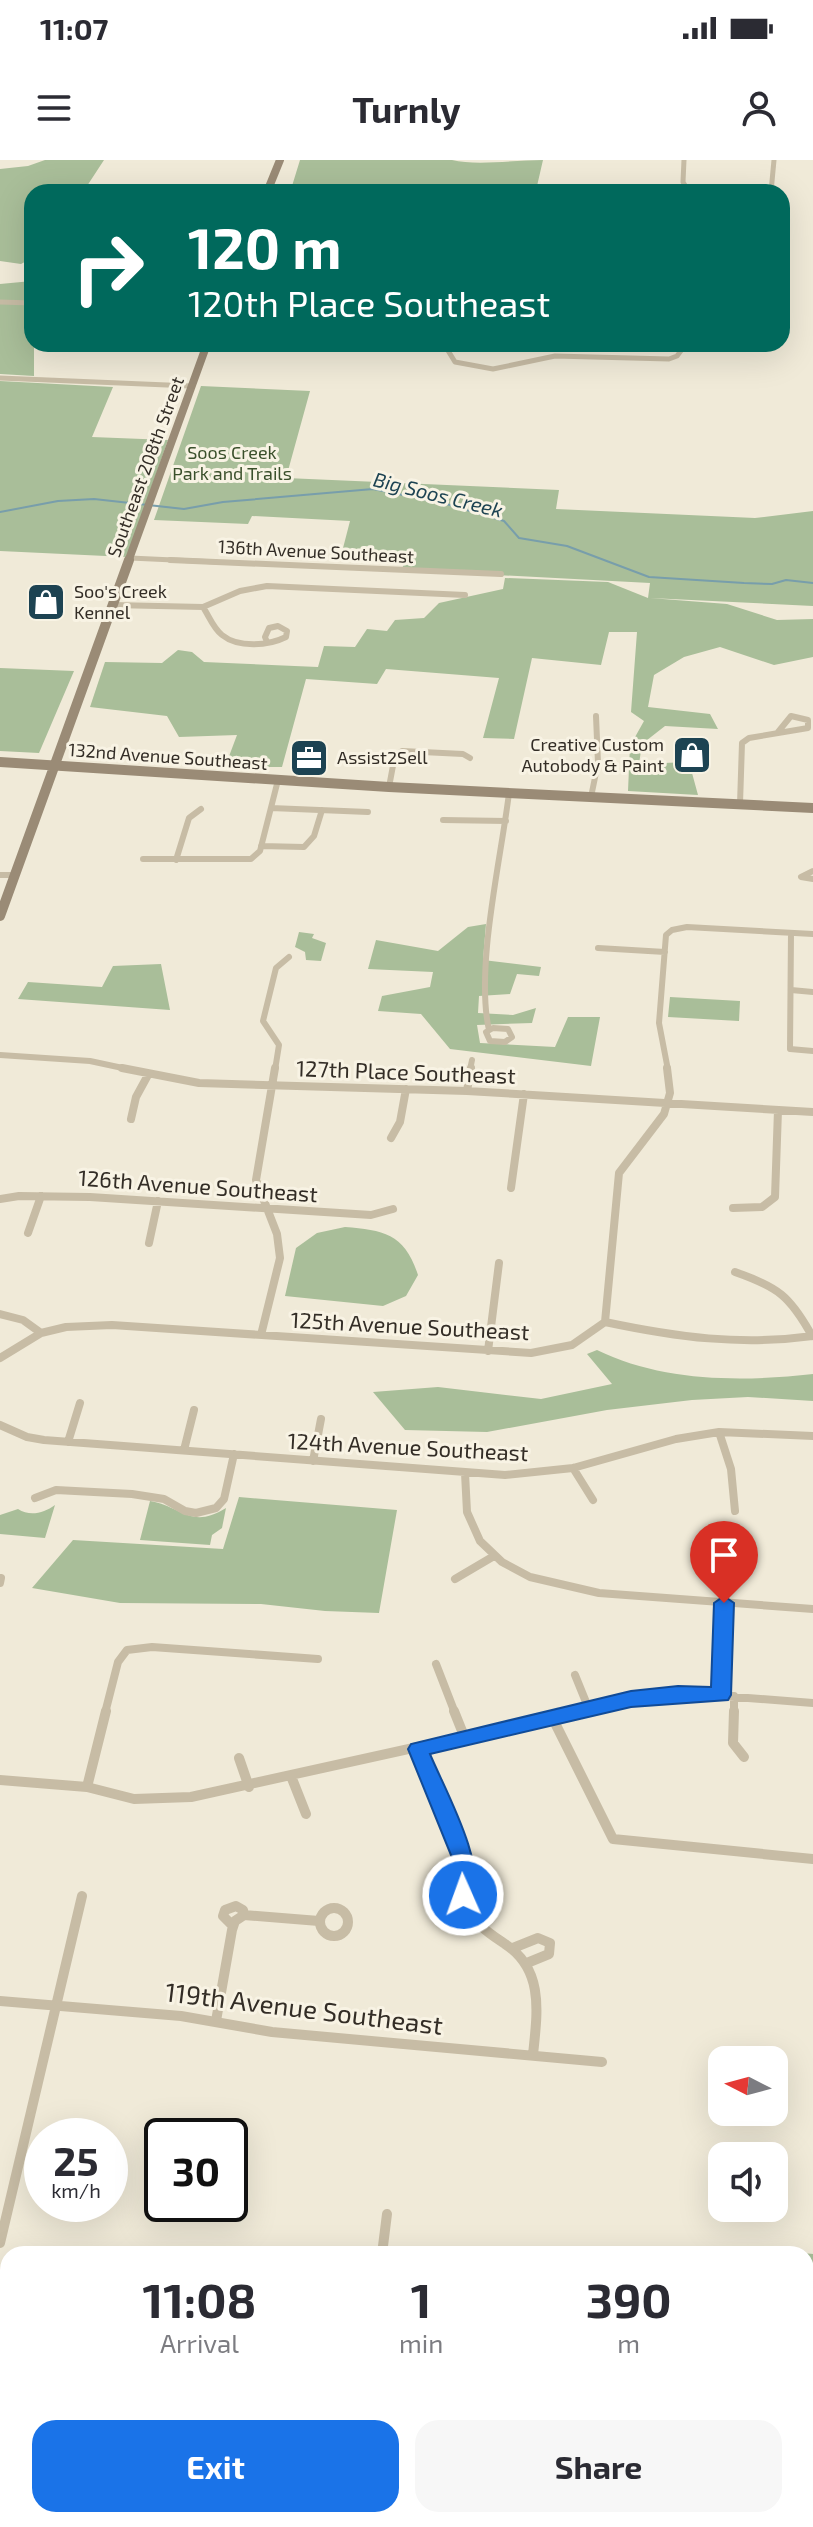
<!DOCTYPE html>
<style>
:root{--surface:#fff;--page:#f7f7f7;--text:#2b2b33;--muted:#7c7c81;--accent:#1a73e8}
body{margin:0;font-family:"Exo 2",sans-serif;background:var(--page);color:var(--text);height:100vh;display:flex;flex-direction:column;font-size:30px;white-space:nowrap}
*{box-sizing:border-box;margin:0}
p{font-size:26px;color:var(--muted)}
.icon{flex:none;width:44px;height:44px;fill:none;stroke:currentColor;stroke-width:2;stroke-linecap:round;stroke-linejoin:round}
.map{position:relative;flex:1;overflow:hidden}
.sheet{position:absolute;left:0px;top:2086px;width:814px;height:282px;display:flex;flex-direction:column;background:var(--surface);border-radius:24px 24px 0 0;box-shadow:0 8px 32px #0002}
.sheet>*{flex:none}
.guide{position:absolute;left:24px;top:24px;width:766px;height:168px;border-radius:24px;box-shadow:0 8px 32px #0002;background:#00695c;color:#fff;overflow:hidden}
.needle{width:52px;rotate:276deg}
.buttons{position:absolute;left:708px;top:1886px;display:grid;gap:16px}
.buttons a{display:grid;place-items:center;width:80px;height:80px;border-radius:16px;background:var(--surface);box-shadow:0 8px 32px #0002;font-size:40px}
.speed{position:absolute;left:24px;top:1958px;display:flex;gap:16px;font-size:40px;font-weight:700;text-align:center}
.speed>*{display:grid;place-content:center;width:104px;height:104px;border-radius:50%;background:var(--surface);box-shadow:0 8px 32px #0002;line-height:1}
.speed small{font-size:20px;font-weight:400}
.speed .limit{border:4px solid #111;border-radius:12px;background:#fff;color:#111}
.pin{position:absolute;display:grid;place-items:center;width:68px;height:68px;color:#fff;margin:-82px -34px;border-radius:50% 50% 50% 0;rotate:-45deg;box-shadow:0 0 8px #0007}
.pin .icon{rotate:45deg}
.me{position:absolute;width:88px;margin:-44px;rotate:358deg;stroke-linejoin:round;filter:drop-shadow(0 0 6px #0008)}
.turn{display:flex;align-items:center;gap:28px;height:168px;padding:0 32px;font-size:36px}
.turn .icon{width:104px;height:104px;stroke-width:2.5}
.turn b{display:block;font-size:56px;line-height:68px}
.eta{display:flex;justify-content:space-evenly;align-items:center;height:136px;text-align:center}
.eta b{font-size:48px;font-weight:700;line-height:56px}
.cta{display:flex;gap:16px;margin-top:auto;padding:16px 32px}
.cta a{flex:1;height:92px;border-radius:24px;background:var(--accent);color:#fff;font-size:32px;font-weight:700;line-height:92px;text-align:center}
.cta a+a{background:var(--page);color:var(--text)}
.status{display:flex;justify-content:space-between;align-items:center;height:56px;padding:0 40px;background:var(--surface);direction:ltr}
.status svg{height:22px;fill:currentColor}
header{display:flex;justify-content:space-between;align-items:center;height:104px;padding:0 32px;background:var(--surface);font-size:36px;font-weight:700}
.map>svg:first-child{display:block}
.green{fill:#a9be99}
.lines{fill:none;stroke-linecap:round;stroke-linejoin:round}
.stream{stroke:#789eab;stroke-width:2}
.street-far3{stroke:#c7bca5;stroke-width:5}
.street-far2{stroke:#c7bca5;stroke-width:6}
.street-far1{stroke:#c7bca5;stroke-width:8}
.street{stroke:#c7bca5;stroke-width:10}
.secondary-far2{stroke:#9a8b76;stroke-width:8}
.secondary-far1{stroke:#9a8b76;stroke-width:10}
.secondary{stroke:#9a8b76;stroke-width:15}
.route{fill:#1a73e8;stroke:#114b97;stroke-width:2}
.labels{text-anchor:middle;stroke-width:6;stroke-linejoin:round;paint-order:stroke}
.far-park-label{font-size:18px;fill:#3a502b;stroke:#f8f3e4}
.far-street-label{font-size:18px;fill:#332d26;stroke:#f8f3e4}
.far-poi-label{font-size:18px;fill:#332d26;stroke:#f8f3e4;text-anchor:start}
.far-water-label{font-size:20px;font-style:italic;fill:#1d4352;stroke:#f8f3e4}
.street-label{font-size:22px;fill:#332d26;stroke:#f8f3e4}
.near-street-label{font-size:26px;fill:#332d26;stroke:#f8f3e4}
</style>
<div class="status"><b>11:07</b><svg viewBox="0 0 49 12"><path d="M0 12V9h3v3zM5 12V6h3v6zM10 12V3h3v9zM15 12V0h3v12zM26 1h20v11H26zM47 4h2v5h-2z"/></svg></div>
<header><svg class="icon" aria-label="menu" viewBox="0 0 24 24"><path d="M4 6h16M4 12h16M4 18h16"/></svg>Turnly<svg class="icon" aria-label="person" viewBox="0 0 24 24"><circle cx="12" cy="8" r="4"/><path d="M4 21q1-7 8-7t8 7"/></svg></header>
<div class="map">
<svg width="813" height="2367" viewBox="0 0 813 2367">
<rect width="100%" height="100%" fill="#f0ead8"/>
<!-- green -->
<path class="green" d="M 45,0 L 104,0 L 87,26 L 89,32 L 32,32 L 32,98 L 21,104 L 0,101 L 0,9 L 28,6 Z
M 300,0 L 452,0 C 476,6 516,0 543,0 L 537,26 L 485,32 L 431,32 L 292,26 Z
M 32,121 L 32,164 L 29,165 L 34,185 L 34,216 L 0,214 L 0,124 Z
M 0,221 L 113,227 L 92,277 L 168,280 L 127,397 L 0,391 Z
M 201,226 L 310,231 L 286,318 L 559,330 L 556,349 L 755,358 L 813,351 L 813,446 L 650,438 L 727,444 L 777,460 L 813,459 L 813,497 L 774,505 L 720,487 L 684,497 L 654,515 L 648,547 L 710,554 L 718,569 L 665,566 L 642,584 L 639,604 L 689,602 L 698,635 L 628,631 L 630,586 L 644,561 L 631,552 L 637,472 L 609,472 L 601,505 L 532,498 L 514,579 L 483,578 L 499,518 L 386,509 L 377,524 L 306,519 L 282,607 L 225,607 L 237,575 L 179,577 L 167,556 L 90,547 L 105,502 L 162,503 L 178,490 L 192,492 L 204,502 L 318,507 L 324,486 L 355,487 L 367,469 L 387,471 L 395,460 L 424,458 L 439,443 L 503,429 L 505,418 L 608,422 L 648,438 L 650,423 L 402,410 L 406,394 L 342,392 L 350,361 L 252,356 L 248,364 L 154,360 Z
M 0,508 L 74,511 L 39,593 L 0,591 Z
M 486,764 L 483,800 L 541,807 L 539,816 L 517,814 L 510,834 L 479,836 L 478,853 L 513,855 L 536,848 L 532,863 L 477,865 L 480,883 L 555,887 L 568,857 L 600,857 L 591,906 L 450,889 L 421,854 L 378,851 L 382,836 L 430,827 L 433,812 L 368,809 L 376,780 L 438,791 L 468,767 Z
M 299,772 L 314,774 L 312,778 L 326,783 L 321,801 L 306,800 L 305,792 L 295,787 Z
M 161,804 L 170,850 L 18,839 L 28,822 L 102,827 L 113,806 Z
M 670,837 L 740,841 L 739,861 L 668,857 Z
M 345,1067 C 384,1070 405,1074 418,1115 L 406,1136 L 383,1146 L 285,1136 L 296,1088 L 317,1073 Z
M 597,1190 C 662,1222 742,1222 813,1214 L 813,1241 L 748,1237 L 692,1240 L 607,1250 L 487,1272 L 405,1270 L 373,1232 L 438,1227 L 541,1239 L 612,1224 L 587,1194 Z
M 239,1337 L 397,1350 L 379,1453 L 325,1451 L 261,1444 L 120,1443 L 32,1428 L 73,1380 L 223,1389 Z
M 150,1341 C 181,1346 191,1370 226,1348 L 222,1368 L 212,1375 L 210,1385 L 140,1380 Z
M 55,1345 L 45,1378 L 0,1374 L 0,1355 L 18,1349 C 30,1357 44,1353 55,1345 Z
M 793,2092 L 813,2094 L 813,2217 L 806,2215 L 806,2094 Z"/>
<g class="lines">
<!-- stream -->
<path class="stream" d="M 0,352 L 58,341 L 94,339 L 184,349 L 223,342 L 373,329 L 443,343 L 504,361 L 519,378 L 567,386 L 649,417 L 744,423 L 772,424 L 786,420 L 813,423"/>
<!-- street-far3 -->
<path class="street-far3" d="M 684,0 L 683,22 L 689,32
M 771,32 L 774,0
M 0,142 L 32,143
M 444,184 L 455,202 L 493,209 L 555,196 L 669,199 L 677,196 L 686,184
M 0,218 L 191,226
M 130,398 L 217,402"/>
<!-- street-far2 -->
<path class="street-far2" d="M 170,400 L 501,414
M 113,445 L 203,447 L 240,431 L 267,426 L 465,435
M 203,447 C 209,456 213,468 222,475 C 238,488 268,486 286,477 L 287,471 L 278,466 L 269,468 L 265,477 L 267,482
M 389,627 L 395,595 L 402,591 L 463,594 L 470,598
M 591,637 L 598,603 L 596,556
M 740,644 L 742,583 L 749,578 L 808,568 L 808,560 L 791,556 L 778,572
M 271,648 L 368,652
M 443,660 L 506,661
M 261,686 L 304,687 L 314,676 L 322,650
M 143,699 L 251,699 L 260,691 L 278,620
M 176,700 L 189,658 L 201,649
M 813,711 L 801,717 L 813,719
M 0,715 L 15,715
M 791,773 L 790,889 L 813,891
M 598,788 L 665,792
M 791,830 L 813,832
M 493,868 L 508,869 L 512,877 L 505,882 L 490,881 L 486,872 Z
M 489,870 C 475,808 501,699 509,633
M 0,895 L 90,901 L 132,910
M 275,910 L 279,885 L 263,861 L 276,808 L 289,797
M 470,910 L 472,900
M 668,910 L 659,863 L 666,775 L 672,770 L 687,767 L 813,774"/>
<!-- street-far1 -->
<path class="street-far1" d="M 122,908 L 199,923 L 467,931 L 813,952
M 467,931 L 471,908
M 131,959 L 136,937 L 148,915
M 391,978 L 400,962 L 406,929
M 511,1028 L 524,934
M 0,1039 L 19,1036 L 90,1037 L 371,1055 L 393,1049
M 733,1048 L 762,1047 L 775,1037 L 778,950
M 28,1073 L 41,1036
M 149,1083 L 158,1041
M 735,1112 C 778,1127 790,1136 812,1176
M 0,1154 L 23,1160 L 41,1173 L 66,1167 L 112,1165 L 531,1193 L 572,1185 L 605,1162 C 676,1177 741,1186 813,1176
M 605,1162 L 619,1013 L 664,954 L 670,933 L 667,908
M 261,1175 L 280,1098 L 277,1074 L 256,1020 L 275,908
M 488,1191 L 499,1103
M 0,1198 L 41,1173
M 0,1265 L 27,1277 L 44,1280 L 505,1315 L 573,1308 L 676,1279 L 719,1272 L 813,1276
M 719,1272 L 731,1309 L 735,1351
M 68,1282 L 80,1243
M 184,1290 L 194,1250
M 313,1301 L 321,1259
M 573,1308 L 593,1340
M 465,1313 L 467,1352 L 480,1381 L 502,1402 L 530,1417 L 599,1433 L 813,1449
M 35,1338 L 56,1330 L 132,1334 L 164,1339 L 185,1351 L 196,1353 L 216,1348 L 224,1339 L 234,1294
M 455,1419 L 494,1396
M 0,1423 L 1,1418
M 436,1504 L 455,1553
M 575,1515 L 588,1547
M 721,1535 L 724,1443
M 105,1553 L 118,1502 L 127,1490 L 152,1487 L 318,1499
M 572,1553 L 631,1539 L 696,1534 L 813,1543
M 734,1553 L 734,1536"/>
<!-- street -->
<path class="street" d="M 454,1551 L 464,1576
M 734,1551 L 733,1583 L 744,1597
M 552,1557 L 613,1679 L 813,1699
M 418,1589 C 433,1625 452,1660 462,1697 C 466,1713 460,1730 467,1745 C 474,1764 489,1773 505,1784 C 545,1810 537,1854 533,1895
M 239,1598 L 249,1627
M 291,1616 L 306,1654
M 0,1620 L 87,1627 L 134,1639 L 191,1637 L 581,1551
M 87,1627 L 106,1551
M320 1762a14 14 0 1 1 28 0a14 14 0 1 1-28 0Z
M 244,1755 L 319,1761
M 233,1766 L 223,1756 L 225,1750 L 236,1746 L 243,1750 L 244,1755
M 513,1788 L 538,1778 L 550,1783 L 549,1794 L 527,1803
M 0,1841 L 181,1856 L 272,1872 L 602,1902
M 216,1861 L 232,1770 L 235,1761 L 244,1755
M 0,2083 L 82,1736
M 382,2094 L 387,2054
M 806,2327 L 813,2328
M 752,2360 L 752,2367
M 345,2367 L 346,2360"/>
<!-- secondary-far2 -->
<path class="secondary-far2" d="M 267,32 L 280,0
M 128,402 L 207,184"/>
<!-- secondary-far1 -->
<path class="secondary-far1" d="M 0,602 L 389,627 L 813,648
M 0,756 L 129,400"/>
<!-- secondary -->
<path class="secondary" d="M 0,2333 L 8,2334
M 260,2360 L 327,2367"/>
</g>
<!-- route -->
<path class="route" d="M 724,1436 L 734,1443 L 731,1535 L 728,1540 L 631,1547 L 430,1594 C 444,1628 489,1708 471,1741 L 463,1744 L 455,1741 L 452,1735 L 453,1700 L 408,1589 L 411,1584 L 631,1531 L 678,1526 L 711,1527 L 714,1443 Z"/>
<!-- icons -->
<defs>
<g id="shop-square" transform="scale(2)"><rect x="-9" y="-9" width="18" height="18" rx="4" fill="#1d4352" stroke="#f8f3e4"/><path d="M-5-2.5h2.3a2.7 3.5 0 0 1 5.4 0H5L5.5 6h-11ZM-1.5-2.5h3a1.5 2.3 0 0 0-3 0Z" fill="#fff"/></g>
<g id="office-square" transform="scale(2)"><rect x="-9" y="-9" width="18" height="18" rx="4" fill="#1d4352" stroke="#f8f3e4"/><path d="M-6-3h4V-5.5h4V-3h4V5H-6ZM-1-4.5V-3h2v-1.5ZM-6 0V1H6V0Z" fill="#fff"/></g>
</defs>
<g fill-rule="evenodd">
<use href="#shop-square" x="46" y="442"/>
<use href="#shop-square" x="692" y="595"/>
<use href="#office-square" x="309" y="598"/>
</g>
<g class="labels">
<!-- far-park labels -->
<g class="far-park-label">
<text x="232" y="299">Soos Creek<tspan x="232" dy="21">Park and Trails</tspan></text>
</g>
<!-- far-street labels -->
<g class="far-street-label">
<text transform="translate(146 307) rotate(-70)" y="6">Southeast 208th Street</text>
<text transform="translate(316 392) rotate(3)" y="6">136th Avenue Southeast</text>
<text transform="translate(168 597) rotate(4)" y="6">132nd Avenue Southeast</text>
</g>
<!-- far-poi labels -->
<g class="far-poi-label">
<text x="74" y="438">Soo's Creek<tspan x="74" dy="21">Kennel</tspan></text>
<text x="664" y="591" text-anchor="end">Creative Custom<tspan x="664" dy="21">Autobody &amp; Paint</tspan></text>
<text x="337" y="604">Assist2Sell</text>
</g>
<!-- far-water labels -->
<g class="far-water-label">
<text transform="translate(438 335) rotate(14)" y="7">Big Soos Creek</text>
</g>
<!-- street labels -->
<g class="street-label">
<text transform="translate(406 912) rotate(2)" y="8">127th Place Southeast</text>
<text transform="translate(198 1026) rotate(4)" y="8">126th Avenue Southeast</text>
<text transform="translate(410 1166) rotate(3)" y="8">125th Avenue Southeast</text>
<text transform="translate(408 1287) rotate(3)" y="8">124th Avenue Southeast</text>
</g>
<!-- near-street labels -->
<g class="near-street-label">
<text transform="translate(304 1849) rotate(7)" y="9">119th Avenue Southeast</text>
</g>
</g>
</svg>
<div class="buttons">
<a><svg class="needle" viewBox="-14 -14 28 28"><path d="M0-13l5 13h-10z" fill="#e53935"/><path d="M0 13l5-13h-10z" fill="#7c7c81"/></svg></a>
<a><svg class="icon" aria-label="sound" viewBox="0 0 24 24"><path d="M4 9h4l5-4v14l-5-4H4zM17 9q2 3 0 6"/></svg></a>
</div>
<div class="speed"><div>25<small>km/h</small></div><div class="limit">30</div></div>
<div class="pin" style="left:724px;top:1443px;background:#d93025"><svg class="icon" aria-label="arrive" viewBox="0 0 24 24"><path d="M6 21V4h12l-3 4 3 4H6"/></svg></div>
<svg class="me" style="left:463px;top:1735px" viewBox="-20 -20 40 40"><circle r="17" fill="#1a73e8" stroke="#fff" stroke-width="3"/><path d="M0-11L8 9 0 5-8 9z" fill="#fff"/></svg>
<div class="guide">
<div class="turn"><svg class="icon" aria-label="right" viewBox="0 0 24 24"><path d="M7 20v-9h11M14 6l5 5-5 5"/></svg><div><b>120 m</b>120th Place Southeast</div></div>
</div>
<section class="sheet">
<div class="eta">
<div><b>11:08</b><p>Arrival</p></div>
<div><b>1</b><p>min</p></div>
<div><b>390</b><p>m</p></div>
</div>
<div class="cta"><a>Exit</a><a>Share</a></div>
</section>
</div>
